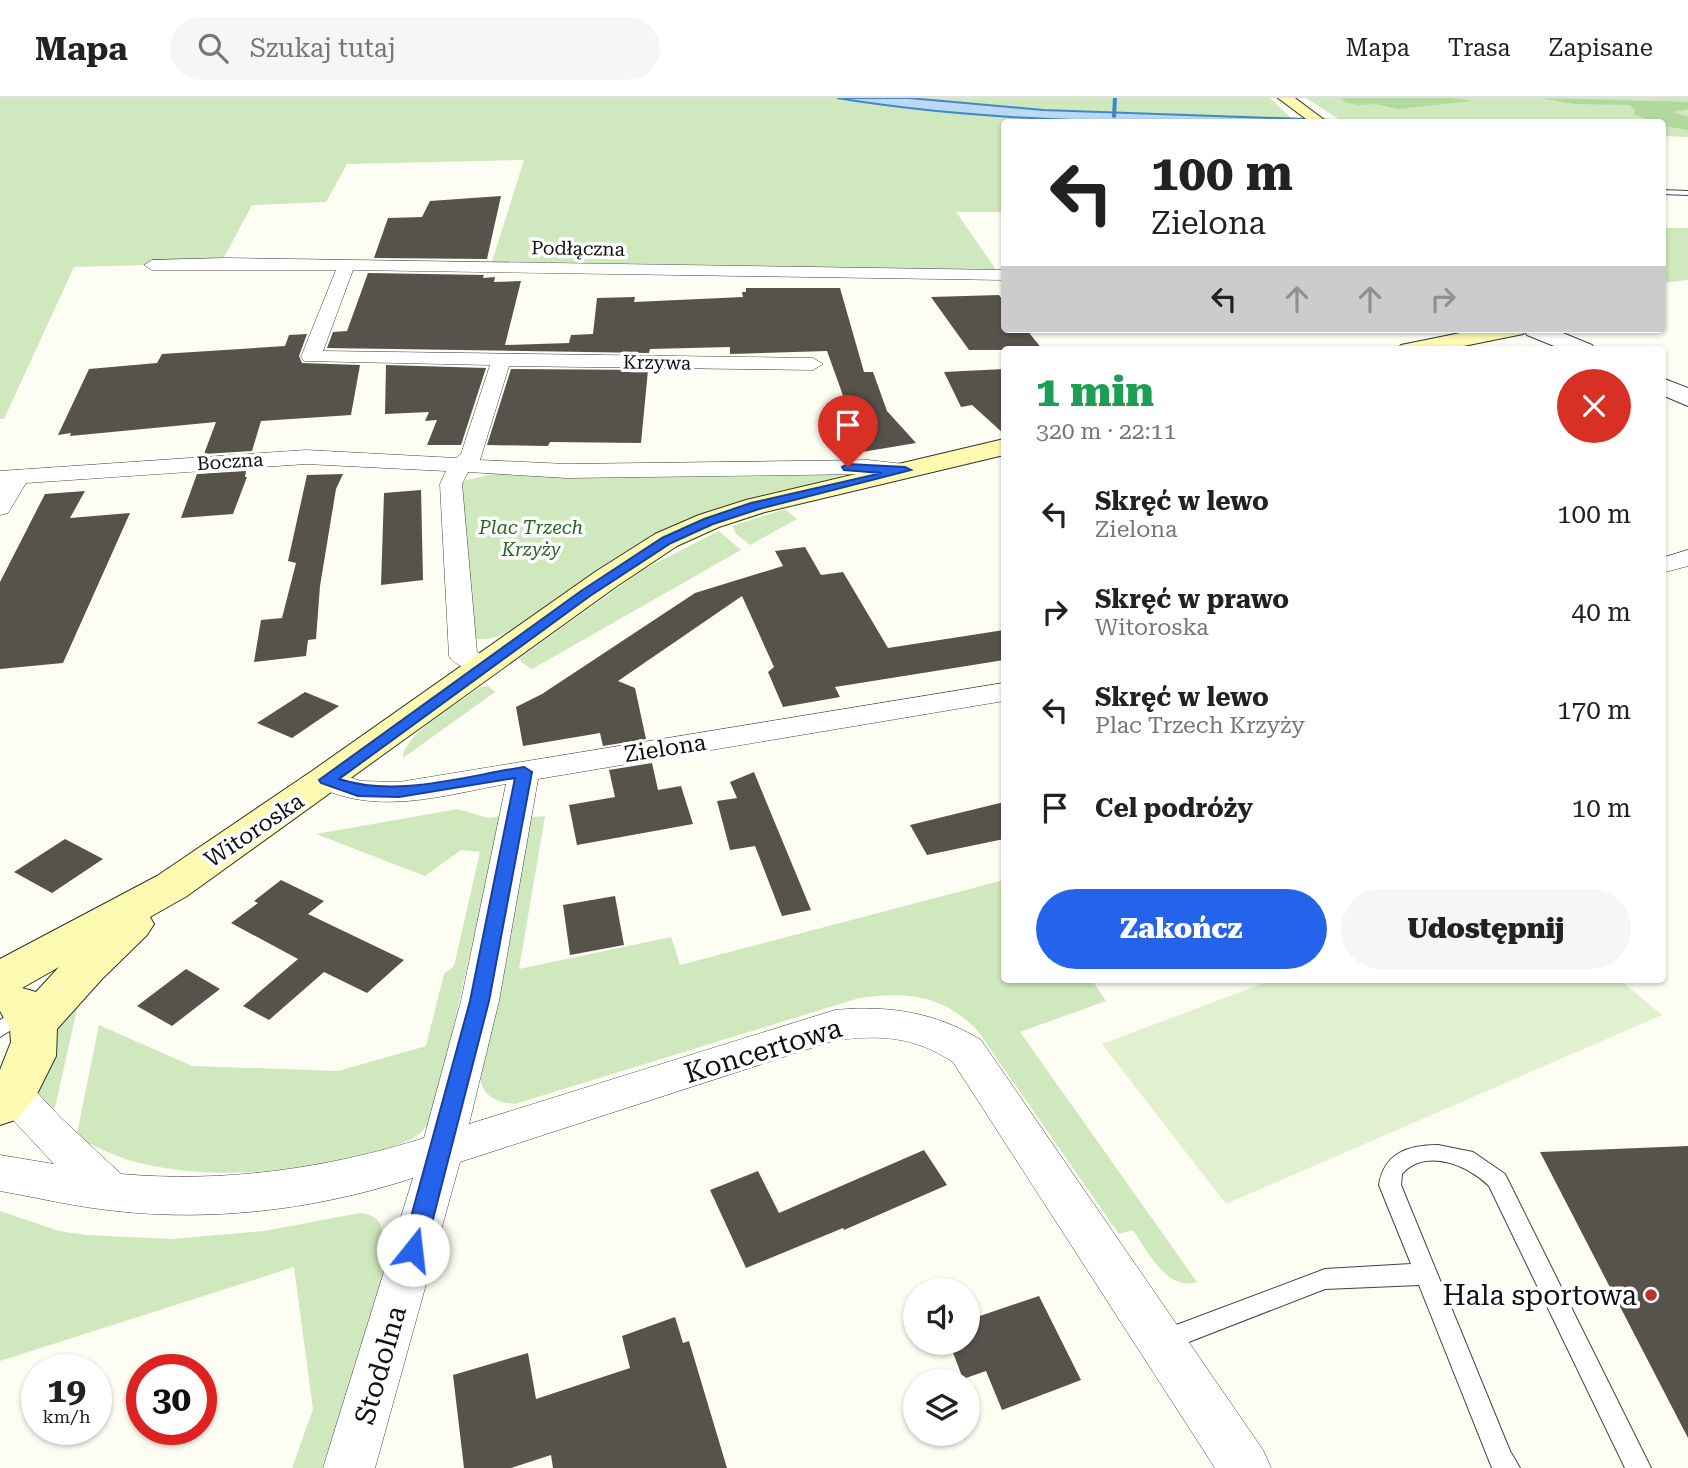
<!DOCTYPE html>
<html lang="pl">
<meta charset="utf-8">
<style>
:root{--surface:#fff;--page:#f6f6f6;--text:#222;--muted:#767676;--line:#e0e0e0;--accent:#2563eb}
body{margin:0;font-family:"Roboto Serif",serif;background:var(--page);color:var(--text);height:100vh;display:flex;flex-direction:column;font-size:26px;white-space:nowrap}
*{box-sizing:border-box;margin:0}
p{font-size:23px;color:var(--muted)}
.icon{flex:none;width:38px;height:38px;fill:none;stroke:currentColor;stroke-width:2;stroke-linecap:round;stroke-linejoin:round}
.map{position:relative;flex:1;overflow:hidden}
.drawer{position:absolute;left:1001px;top:248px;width:665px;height:637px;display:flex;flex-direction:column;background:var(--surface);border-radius:7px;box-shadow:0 2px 5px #0004}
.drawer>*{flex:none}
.banner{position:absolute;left:1001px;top:21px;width:665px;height:214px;border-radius:7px;box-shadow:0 2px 5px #0004;background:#fff;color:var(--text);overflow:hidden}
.tools{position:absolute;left:903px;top:1180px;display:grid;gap:14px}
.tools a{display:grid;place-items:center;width:77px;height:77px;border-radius:50%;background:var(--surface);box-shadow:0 2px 5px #0004;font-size:35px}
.speed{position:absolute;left:21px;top:1256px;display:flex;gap:14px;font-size:35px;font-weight:700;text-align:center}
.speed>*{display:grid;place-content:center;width:91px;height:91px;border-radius:50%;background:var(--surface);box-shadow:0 2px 5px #0004;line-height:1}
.speed small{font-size:18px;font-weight:400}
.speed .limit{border:10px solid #d22;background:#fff;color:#111}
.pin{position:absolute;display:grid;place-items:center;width:60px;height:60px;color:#fff;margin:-72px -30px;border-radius:50% 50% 50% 0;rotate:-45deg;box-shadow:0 0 7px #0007}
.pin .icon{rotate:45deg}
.me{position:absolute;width:77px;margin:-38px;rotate:16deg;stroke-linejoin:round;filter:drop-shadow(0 0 5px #0008)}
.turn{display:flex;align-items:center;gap:24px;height:147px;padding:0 35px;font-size:32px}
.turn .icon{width:91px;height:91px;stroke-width:2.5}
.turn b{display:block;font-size:49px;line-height:60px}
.lanes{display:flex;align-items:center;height:66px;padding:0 35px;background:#0003;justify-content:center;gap:35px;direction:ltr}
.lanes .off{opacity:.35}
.round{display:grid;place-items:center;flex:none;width:74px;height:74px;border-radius:37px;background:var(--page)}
.summary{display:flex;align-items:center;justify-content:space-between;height:119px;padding:0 35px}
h1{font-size:42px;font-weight:800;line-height:52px;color:#1e9e55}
.cta{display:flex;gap:14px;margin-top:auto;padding:14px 35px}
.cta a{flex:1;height:80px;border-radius:42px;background:var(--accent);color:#fff;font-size:28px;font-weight:800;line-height:80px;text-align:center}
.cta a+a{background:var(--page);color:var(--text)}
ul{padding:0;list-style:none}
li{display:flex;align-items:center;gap:21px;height:98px;padding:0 35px}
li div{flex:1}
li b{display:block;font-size:26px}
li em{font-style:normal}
header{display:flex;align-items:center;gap:42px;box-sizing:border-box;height:98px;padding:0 35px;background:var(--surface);border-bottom:2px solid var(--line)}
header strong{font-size:33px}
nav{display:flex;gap:38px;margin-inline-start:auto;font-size:24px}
.search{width:490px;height:63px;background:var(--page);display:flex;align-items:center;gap:18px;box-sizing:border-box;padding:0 24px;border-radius:38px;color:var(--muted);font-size:26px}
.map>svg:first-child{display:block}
.green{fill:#cfe8bd}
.forest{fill:#b2d99d}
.pitch{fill:#e1f0ce}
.water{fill:#b9d9f4;stroke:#4387c9;stroke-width:2}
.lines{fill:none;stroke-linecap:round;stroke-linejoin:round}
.stream{fill:#4387c9;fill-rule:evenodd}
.building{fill:#58524c}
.service-casing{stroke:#434343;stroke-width:2}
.minor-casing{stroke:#434343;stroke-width:1}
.tertiary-casing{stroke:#434343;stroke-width:2}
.secondary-casing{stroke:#323232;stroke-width:2}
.service{fill:#fff;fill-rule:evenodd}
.minor{fill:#fff;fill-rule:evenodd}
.tertiary{fill:#fff;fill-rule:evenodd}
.secondary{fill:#fcfab1;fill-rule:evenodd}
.route{fill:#2563eb;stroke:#184099;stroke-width:2}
.poi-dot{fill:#bb322c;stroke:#fff;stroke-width:2.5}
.labels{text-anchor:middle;stroke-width:7;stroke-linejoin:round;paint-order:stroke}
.far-street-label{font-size:19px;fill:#101010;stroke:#fff}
.far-park-label{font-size:19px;font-style:italic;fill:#296621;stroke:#fff}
.street-label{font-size:23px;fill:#101010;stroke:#fff}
.near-street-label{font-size:28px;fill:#101010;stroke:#fff}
.near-poi-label{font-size:28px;fill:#101010;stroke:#fff;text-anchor:end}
</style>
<header>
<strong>Mapa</strong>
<div class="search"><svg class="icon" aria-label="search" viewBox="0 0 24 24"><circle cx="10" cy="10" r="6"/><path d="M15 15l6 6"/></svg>Szukaj tutaj</div>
<nav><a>Mapa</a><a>Trasa</a><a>Zapisane</a></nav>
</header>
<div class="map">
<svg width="1688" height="1370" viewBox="0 0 1688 1370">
<rect width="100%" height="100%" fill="#fefdf3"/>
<!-- green -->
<path class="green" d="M 0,0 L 837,0 L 971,17 L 1114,24 L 1004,24 L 1004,114 L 956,114 L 997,173 L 491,167 L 524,62 L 347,66 L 326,104 L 252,107 L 221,165 L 74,169 L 4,321 L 0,321 Z
M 909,0 L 1270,0 L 1294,23 L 1043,12 Z
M 1306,0 L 1688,0 L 1688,39 L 1663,38 L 1662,24 L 1340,22 Z
M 1663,130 L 1688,130 L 1688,182 L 1663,185 Z
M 839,375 L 843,376 L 842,378 C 753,400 665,424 589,478 C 566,494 502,550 475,540 L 461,386 L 464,383 L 493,376 L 634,378 Z
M 785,411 L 797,421 L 750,447 L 736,436 L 732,428 Z
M 719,433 L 741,452 L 532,571 L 521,564 L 520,560 L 644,471 Z
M 488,588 L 495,594 L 403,660 C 403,636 462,602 481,589 Z
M 458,711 L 488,720 L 501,718 L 434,1015 C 430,1022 426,1031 419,1036 C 405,1047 386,1050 369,1055 C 295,1075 218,1082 143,1066 C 118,1060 96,1049 74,1038 L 78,1031 L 99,927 L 192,968 L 338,973 L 426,948 L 444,876 L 454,868 L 480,754 L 461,752 L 425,778 L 316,736 Z
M 545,718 L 519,871 L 671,839 L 680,867 L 1004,782 L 1004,882 L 1092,882 L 1106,903 L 1020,934 L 1197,1184 C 1167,1194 1147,1152 1133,1132 L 1119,1136 L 977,932 C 942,896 904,893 856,901 L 515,1006 C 492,1004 479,995 480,972 L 531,719 Z
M 81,893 L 55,1010 L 47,1017 L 39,1003 L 39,987 L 54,931 Z
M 0,1113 L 59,1133 L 86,1137 L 171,1141 L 264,1133 L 360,1115 C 378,1117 384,1125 381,1143 L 397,1144 L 322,1370 L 292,1370 L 313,1311 L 294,1169 L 0,1263 Z"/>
<!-- forest -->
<path class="forest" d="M 1342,0 L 1454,0 L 1472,3 L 1398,11 L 1376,6 L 1359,7 L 1345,4 Z
M 1541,0 L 1688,4 L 1688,11 L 1674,14 L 1688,19 L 1688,32 L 1663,28 L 1662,24 L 1640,23 L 1649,22 L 1633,16 L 1635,13 L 1630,7 L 1574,6 Z"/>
<!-- pitch -->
<path class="pitch" d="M 1272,882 L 1620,882 L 1662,917 L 1226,1106 L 1102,946 Z"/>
<!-- water -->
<path class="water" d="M 837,0 L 909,0 L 1043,12 L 1389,24 C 1204,24 1020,30 837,0 Z"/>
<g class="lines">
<!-- stream -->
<path class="stream" d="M 1113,0 L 1117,0 L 1116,19 L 1114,20 L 1112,19 Z"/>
</g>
<!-- building -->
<path class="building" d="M 501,98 L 487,161 L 374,160 L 388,120 L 422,119 L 430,103 Z
M 368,175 L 484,177 L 483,180 L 495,179 L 494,184 L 521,183 L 505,247 L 569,245 L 571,237 L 593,236 L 597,200 L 635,199 L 634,204 L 743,199 L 742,194 L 746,194 L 746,190 L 840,190 L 864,274 L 873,274 L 887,313 L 916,345 L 862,354 L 833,317 L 850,317 L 827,253 L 730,256 L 730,249 L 650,251 L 649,255 L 327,250 L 333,234 L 347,233 Z
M 999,197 L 1004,204 L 1004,231 L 1026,231 L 1043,252 L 969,252 L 931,199 Z
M 307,236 L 299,258 L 302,265 L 360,267 L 351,317 L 261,323 L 252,353 L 204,356 L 216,324 L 70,338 L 71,335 L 58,337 L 89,271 L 157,265 L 162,256 L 285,248 L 289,237 Z
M 386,267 L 486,270 L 461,347 L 427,347 L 437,322 L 425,323 L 429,314 L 385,316 Z
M 511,271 L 648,272 L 641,345 L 550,344 L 548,348 L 487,347 Z
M 1004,271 L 1004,336 L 972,307 L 961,309 L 944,274 Z
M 246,373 L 245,379 L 247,379 L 233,416 L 181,420 L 197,376 Z
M 343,376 L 336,391 L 320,488 L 316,541 L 308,542 L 306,558 L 254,564 L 261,522 L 282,520 L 296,465 L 288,463 L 307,377 Z
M 421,392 L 423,482 L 381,487 L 384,395 Z
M 85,393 L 70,420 L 130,415 L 63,565 L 0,571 L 0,484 L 45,396 Z
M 805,449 L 821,477 L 843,474 L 888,550 L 1004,532 L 1004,562 L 835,589 L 840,599 L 783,609 L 768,574 L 774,569 L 742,498 L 618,583 L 635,590 L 646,641 L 603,648 L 600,635 L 523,648 L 516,609 L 542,596 L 695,495 L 783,468 L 775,453 Z
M 305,594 L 339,608 L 292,640 L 257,625 Z
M 652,665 L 658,692 L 681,688 L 693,726 L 577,747 L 569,707 L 615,699 L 609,672 Z
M 754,674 L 763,696 L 811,812 L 782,818 L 755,748 L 730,752 L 717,703 L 737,700 L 730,684 Z
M 1004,704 L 1004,741 L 927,757 L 910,727 Z
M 65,741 L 103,761 L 52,795 L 14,774 Z
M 281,782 L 324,803 L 308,816 L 404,862 L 367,895 L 324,874 L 269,922 L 243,908 L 298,861 L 231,825 L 258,805 L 254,803 Z
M 615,798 L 624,847 L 570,857 L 563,807 Z
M 186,871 L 220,891 L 172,928 L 137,908 Z
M 1688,1048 L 1688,1340 L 1540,1054 Z
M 924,1052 L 947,1087 L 844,1132 L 843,1130 L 746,1170 L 710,1092 L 758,1073 L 779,1115 Z
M 1039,1198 L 1081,1282 L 1002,1312 L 986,1273 L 963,1281 L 949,1244 L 968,1244 L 968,1222 Z
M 675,1219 L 683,1245 L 689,1243 L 727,1370 L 553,1370 L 551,1357 L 511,1370 L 464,1370 L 453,1277 L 528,1255 L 536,1301 L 630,1270 L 622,1238 Z"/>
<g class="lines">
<!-- service casing -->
<g class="service-casing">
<path id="service" d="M 1662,92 L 1688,93 L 1688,97 L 1662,96 Z
M 25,907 L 32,909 L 35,914 L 32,919 L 0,939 L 0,922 Z
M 1438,1047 L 1473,1054 L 1505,1076 L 1651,1370 L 1625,1370 L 1489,1088 C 1469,1068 1426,1049 1402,1076 L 1401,1087 L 1510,1353 L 1520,1370 L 1492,1370 L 1419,1187 L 1325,1191 L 1163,1254 L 1155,1251 L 1151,1243 L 1155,1235 L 1325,1171 L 1411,1166 L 1379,1087 C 1384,1055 1408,1047 1438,1047 Z"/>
</g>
<!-- minor casing -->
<g class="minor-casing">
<path id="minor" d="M 225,160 L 1004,172 L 1004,182 L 353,172 L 323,253 L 813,260 L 823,266 L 813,272 L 509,268 L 480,362 L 567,366 L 868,362 L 913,367 L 916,372 L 913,377 L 905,379 L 868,376 L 567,380 L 468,374 L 462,386 L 477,554 L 495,561 L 499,567 L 495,573 C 480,577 458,571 449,558 L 440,386 L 446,373 L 306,366 L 26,385 L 8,415 L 0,417 L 0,373 L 306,352 L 456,360 L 461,356 L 490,267 L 304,263 L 301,259 L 336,172 L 152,172 L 144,167 L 152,162 Z
M 1688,452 L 1688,468 L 1662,475 L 1662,460 Z
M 1004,585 L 1004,603 L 538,681 L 499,903 L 469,1026 L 835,912 C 888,907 935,914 981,942 L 1263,1352 L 1271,1370 L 1215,1370 L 953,964 C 913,938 882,937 836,942 L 460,1064 L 375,1370 L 323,1370 L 413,1080 C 318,1111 215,1124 116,1113 C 77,1109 39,1100 0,1093 L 0,1057 L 54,1066 L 0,1008 L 0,982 L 12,978 L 26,983 L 61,1020 L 121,1076 C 223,1085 326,1071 424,1040 L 461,903 L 506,686 C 450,696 389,715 333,695 C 323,692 316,691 310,682 L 315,675 L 326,672 L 361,683 L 399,684 Z"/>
</g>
<!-- tertiary casing -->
<g class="tertiary-casing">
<path id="tertiary" d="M 1553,231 L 1592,247 L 1596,252 L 1564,252 L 1527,237 L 1524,232 Z
M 1662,280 L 1688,290 L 1688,308 L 1662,297 Z"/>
</g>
<!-- secondary casing -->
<g class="secondary-casing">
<path id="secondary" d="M 1278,0 L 1295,0 L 1327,24 L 1310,24 Z
M 1480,231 L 1526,231 L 1523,236 L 1444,252 L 1397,252 L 1401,247 Z
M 1004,341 L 1004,357 L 765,414 L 719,429 L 677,448 L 617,488 L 187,798 L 150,819 L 154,826 L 147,837 L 102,881 L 57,931 L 56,958 L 36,998 L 18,1021 L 0,1027 L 0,972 L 11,944 L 10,931 L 0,913 L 0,861 L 157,778 L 312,673 L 595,474 L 655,436 L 699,417 L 746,402 ZM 59,869 L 36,894 L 22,890 Z"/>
</g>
<!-- service -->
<use href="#service" class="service"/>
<!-- minor -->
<use href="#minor" class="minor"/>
<!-- tertiary -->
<use href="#tertiary" class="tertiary"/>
<!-- secondary -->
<use href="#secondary" class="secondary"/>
</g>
<!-- route -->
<path class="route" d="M 848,366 L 905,369 L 911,372 L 759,411 L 713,426 L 671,445 L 590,498 L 339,681 C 397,700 465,678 524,669 L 532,674 L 489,903 L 425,1152 L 421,1159 L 413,1162 L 405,1159 L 402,1152 L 470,903 L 515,680 L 399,699 L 358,698 L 321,685 L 319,682 L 581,493 L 662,440 L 704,421 L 751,405 L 882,375 L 844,372 L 842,369 Z"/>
<!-- markers -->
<circle class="poi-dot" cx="1651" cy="1197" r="7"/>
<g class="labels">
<!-- far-street labels -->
<g class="far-street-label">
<text transform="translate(578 150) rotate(1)" y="7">Podłączna</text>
<text transform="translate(657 264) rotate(1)" y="7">Krzywa</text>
<text transform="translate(230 363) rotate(-4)" y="7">Boczna</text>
</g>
<!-- far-park labels -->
<g class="far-park-label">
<text x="531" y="436">Plac Trzech<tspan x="531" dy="22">Krzyży</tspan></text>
</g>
<!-- street labels -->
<g class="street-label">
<text transform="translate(665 650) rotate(-9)" y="8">Zielona</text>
<text transform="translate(254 732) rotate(-34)" y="8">Witoroska</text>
</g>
<!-- near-street labels -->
<g class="near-street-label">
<text transform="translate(763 952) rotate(-17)" y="10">Koncertowa</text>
<text transform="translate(380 1267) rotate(-74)" y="10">Stodolna</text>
</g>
<!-- near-poi labels -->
<g class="near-poi-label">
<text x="1637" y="1207">Hala sportowa</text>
</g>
</g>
</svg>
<div class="tools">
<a><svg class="icon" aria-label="sound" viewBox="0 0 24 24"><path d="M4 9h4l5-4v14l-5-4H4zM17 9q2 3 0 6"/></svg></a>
<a><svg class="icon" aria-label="layers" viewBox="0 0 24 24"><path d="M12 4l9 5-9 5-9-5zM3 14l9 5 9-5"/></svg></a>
</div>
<div class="speed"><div>19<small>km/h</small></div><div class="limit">30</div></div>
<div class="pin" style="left:848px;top:369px;background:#d93025"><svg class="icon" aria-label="arrive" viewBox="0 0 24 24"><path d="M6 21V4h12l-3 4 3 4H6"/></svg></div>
<svg class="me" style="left:413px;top:1152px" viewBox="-20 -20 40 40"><circle r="19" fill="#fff"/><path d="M0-13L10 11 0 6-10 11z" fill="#2563eb"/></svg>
<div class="banner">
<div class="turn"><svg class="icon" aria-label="left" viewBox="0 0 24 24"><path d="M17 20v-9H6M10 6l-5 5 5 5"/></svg><div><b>100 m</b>Zielona</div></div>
<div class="lanes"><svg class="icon" aria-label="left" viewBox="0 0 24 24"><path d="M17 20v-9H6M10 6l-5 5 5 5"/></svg><svg class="icon off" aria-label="ahead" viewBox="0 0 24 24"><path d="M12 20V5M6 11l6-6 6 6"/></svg><svg class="icon off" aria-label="ahead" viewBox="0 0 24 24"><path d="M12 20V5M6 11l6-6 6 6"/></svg><svg class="icon off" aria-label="right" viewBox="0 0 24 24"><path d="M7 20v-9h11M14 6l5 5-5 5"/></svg></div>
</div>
<section class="drawer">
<div class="summary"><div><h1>1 min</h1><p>320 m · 22:11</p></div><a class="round" style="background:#d93025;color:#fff"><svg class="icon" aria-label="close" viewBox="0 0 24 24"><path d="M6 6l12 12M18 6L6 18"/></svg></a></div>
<ul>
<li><svg class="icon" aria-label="left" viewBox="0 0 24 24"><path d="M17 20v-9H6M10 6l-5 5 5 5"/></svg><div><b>Skręć w lewo</b><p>Zielona</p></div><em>100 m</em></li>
<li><svg class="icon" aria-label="right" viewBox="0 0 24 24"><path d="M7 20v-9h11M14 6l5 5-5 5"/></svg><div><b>Skręć w prawo</b><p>Witoroska</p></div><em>40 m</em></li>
<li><svg class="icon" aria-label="left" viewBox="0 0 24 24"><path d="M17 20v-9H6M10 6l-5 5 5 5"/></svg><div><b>Skręć w lewo</b><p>Plac Trzech Krzyży</p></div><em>170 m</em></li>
<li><svg class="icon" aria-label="arrive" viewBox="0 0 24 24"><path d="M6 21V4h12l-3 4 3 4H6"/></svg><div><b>Cel podróży</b></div><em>10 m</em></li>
</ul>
<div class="cta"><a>Zakończ</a><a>Udostępnij</a></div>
</section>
</div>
